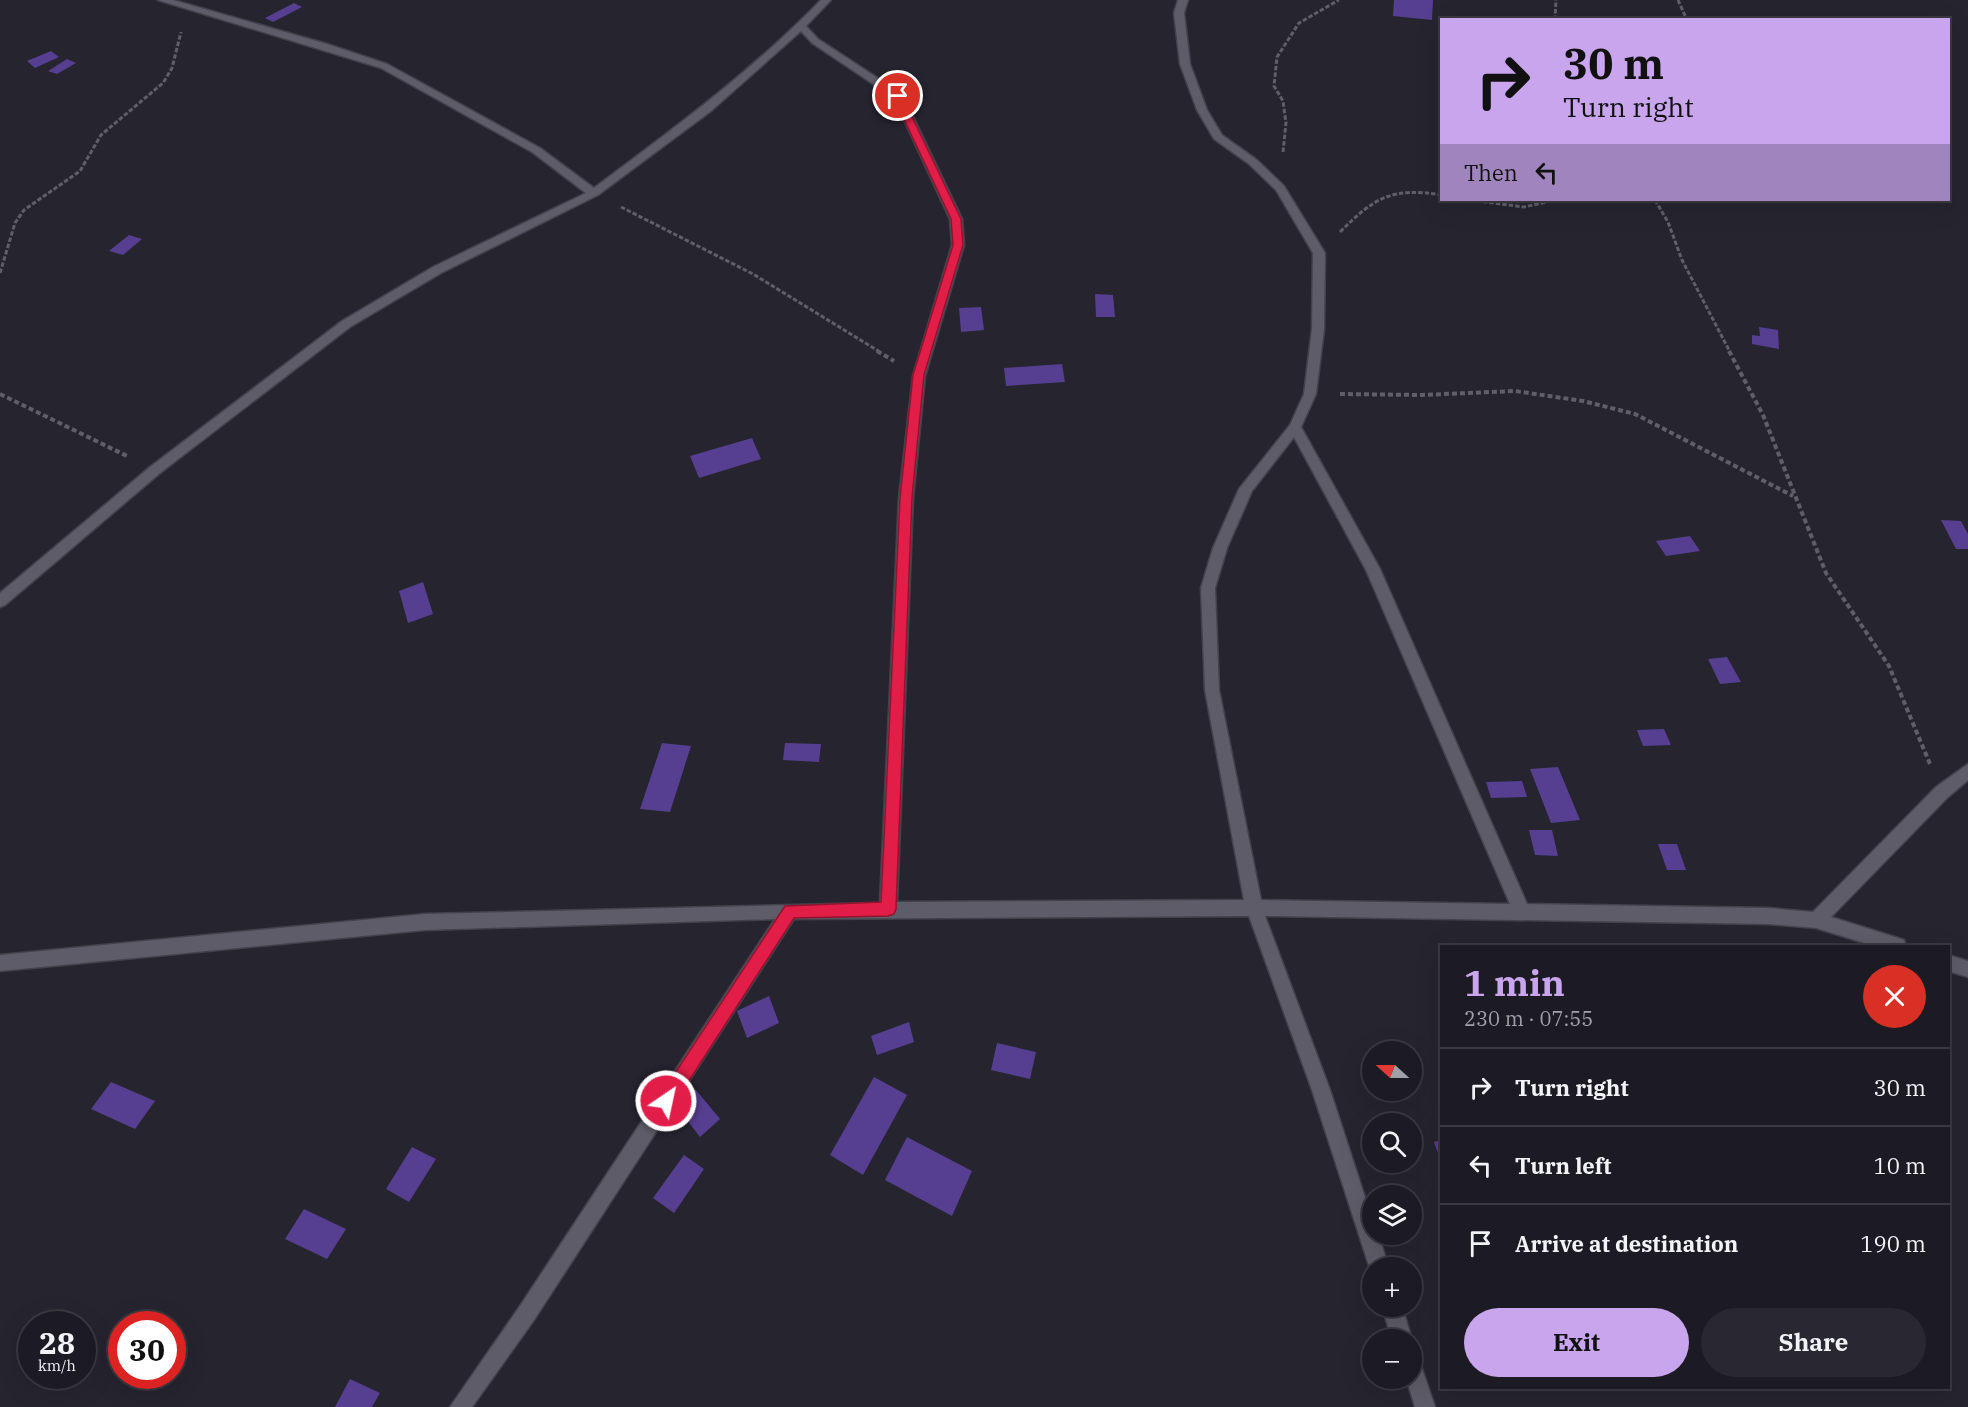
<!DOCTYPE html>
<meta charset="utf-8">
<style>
:root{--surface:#1c1b23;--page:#292830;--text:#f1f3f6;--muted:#a0a1a6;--line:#3a3941;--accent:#c9a5ee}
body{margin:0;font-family:"IBM Plex Serif",serif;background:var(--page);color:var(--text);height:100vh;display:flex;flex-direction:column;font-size:22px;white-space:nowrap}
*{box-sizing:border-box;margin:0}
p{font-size:20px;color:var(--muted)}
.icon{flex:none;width:33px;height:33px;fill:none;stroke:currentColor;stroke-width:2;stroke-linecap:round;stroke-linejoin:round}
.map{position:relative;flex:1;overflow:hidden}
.panel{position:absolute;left:1440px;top:945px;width:510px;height:444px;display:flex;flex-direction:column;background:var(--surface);border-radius:0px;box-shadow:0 6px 24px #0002,0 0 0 2px var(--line)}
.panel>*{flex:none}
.hud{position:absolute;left:1440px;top:18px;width:510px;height:183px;border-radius:0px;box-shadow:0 6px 24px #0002,0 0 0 2px var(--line);background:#c9a5ee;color:#111;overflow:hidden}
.needle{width:39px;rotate:291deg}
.controls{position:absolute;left:1362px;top:1041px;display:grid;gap:12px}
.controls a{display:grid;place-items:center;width:60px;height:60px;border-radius:50%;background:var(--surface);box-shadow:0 6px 24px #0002,0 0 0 2px var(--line);font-size:30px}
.speed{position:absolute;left:18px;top:1311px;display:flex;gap:12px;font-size:30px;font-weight:700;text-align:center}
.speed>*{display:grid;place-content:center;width:78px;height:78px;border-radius:50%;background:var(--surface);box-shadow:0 6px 24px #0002,0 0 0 2px var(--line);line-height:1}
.speed small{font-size:15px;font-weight:400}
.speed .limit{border:9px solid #d22;background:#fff;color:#111}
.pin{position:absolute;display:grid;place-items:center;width:51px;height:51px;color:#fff;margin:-26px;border:3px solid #fff;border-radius:50%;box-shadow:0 2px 6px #0007}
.me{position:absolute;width:66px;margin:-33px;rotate:34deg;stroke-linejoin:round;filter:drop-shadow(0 0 4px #0008)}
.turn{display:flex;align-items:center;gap:21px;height:126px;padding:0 24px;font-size:27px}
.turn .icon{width:78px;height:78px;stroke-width:2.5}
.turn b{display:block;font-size:42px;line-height:51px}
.then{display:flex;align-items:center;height:57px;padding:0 24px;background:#0003;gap:12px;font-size:22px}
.round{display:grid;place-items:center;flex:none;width:63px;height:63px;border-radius:32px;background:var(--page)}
.headline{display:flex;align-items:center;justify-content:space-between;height:102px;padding:0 24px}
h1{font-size:36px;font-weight:700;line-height:45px;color:var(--accent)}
.cta{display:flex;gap:12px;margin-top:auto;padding:12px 24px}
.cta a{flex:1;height:69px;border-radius:36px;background:var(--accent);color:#111;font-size:24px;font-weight:700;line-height:69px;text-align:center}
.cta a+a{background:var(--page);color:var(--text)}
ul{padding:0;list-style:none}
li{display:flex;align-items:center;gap:18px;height:78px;padding:0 24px;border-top:2px solid var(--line)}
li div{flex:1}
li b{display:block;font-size:22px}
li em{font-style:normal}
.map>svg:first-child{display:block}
.building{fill:#563f91}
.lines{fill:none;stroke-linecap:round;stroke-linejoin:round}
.minor-casing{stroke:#43414b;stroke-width:3}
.path-far1{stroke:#605e68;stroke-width:3;stroke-dasharray:4.5 2;stroke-linecap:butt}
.path{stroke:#605e68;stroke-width:4;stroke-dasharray:5 3;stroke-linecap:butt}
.minor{fill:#5e5c68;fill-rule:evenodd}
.route{fill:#e11d48;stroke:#92132f;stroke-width:1.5}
</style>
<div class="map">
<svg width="1968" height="1407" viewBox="0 0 1968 1407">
<rect width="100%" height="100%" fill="#26242f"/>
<!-- building -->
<path class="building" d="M 1394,0 L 1433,0 L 1432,20 L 1393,16 Z
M 294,3 L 302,7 L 273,22 L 265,18 Z
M 51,51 L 59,57 L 35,68 L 27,61 Z
M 67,59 L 76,63 L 57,74 L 48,71 Z
M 129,235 L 142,239 L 123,255 L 109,251 Z
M 1095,294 L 1113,295 L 1115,317 L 1096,317 Z
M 981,307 L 984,330 L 961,332 L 959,308 Z
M 1759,327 L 1778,330 L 1779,349 L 1752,344 L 1752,335 L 1760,336 Z
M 1062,364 L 1065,382 L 1006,386 L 1004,368 Z
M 752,438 L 761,459 L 699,478 L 690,456 Z
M 1941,520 L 1961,521 L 1968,534 L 1968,549 L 1956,549 Z
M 1690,536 L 1700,551 L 1666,556 L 1656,541 Z
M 423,582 L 433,614 L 408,623 L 399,591 Z
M 1727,657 L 1741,682 L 1720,684 L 1708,659 Z
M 1664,729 L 1671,745 L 1643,746 L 1637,730 Z
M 662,743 L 691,746 L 670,812 L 640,809 Z
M 785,743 L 821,744 L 819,762 L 783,760 Z
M 1558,767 L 1580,820 L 1551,823 L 1530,769 Z
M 1522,781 L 1527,797 L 1491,798 L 1486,782 Z
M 1529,830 L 1552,830 L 1558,856 L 1535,855 Z
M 1658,844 L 1677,844 L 1686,870 L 1667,870 Z
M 769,996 L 779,1023 L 747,1038 L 737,1011 Z
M 909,1022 L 914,1042 L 877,1055 L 871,1036 Z
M 997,1043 L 1036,1052 L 1030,1079 L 991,1070 Z
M 874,1077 L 907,1095 L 863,1175 L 830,1155 Z
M 111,1082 L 155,1101 L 135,1129 L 91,1109 Z
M 696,1090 L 720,1119 L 700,1137 L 677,1107 Z
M 907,1137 L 972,1171 L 952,1216 L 885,1180 Z
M 1442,1140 L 1442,1161 L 1441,1162 L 1434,1142 Z
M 412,1147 L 436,1159 L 409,1202 L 386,1189 Z
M 684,1155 L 704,1169 L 674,1213 L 653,1198 Z
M 304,1209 L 346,1229 L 327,1259 L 285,1239 Z
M 350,1379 L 380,1393 L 372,1407 L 335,1407 Z"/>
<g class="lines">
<!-- minor casing -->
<g class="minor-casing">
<path id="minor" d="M 158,0 L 173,0 L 327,44 L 387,64 L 540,148 L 594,188 C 673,129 752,71 821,0 L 831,0 L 806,26 L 818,39 L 902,94 L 962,219 L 964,245 L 925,376 L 913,498 L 897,902 L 1244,900 L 1205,690 L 1201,588 L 1213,548 L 1239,489 L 1290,425 L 1304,394 L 1312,329 L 1313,253 L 1276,190 L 1249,164 L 1214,139 L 1197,110 L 1180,64 L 1174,13 L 1178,0 L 1188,0 L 1184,13 L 1190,64 L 1207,110 L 1222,135 L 1257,160 L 1284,186 L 1325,253 L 1324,329 L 1316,394 L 1301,427 L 1380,569 L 1527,904 L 1768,908 L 1813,912 L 1936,787 L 1968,764 L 1968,780 L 1948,797 L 1831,917 L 1898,938 L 1904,940 L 1906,946 L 1874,946 L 1816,928 L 1768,924 L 1265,916 L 1330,1090 L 1372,1219 L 1372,1234 L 1378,1234 L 1389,1268 L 1372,1268 L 1372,1275 L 1312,1090 L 1249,916 L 794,919 L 534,1320 L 472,1407 L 450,1407 L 520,1306 L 775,919 L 425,930 L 0,971 L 0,955 L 425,914 L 880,903 L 899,498 L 913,376 L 952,245 L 950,219 L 894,98 L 812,43 L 801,31 L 711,111 L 598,195 L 441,273 L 350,327 L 160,473 L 5,605 L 0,607 L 0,593 L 150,467 L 342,321 L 433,267 L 586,193 L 532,152 L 381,68 ZM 1294,437 L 1366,570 L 1510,904 L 1261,900 L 1219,690 L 1215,588 L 1227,548 L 1252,491 Z
M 1948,955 L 1968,961 L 1968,977 L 1948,971 Z
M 1382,1306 L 1402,1306 L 1412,1340 L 1412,1341 L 1392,1340 Z
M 1412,1357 L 1419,1360 L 1435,1407 L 1415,1407 L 1406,1378 L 1412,1378 Z"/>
</g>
<!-- path-far1 -->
<path class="path-far1" d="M 1678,0 L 1687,20
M 1555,20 L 1556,0
M 1283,152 L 1286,123 L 1283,101 L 1274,86 L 1277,57 L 1299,23 L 1339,0
M 1470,200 L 1524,207 L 1555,200
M 1655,200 L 1668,222 L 1682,260 L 1730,352
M 621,207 L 753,274 L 880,352
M 1340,232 C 1375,197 1392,187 1442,195
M 0,273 L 15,223 L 24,210 L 80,171 L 101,135 L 163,83 L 172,68 L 181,32"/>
<!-- path -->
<path class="path" d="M 877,351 L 894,361
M 1729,351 L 1763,415 L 1826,573 L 1889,666 L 1930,764
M 0,394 L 127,456
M 1340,394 L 1422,395 L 1515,391 L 1583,401 L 1635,414 L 1793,496"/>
<!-- minor -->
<use href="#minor" class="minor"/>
</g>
<!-- route -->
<path class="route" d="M 898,93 L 902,96 L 961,219 L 963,245 L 924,375 L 912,498 L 896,909 L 894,914 L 888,916 L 794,918 L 672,1107 L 666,1110 L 660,1107 L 657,1101 L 660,1096 L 785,906 L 881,902 L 900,498 L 913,375 L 953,245 L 951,219 L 893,96 Z"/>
</svg>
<div class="controls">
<a><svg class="needle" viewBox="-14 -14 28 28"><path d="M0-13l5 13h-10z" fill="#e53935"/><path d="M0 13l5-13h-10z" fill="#a0a1a6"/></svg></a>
<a><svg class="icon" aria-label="search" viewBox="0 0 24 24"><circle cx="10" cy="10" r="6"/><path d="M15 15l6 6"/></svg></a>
<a><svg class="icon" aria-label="layers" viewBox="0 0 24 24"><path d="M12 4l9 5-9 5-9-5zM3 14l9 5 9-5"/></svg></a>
<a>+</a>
<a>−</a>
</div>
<div class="speed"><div>28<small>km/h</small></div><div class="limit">30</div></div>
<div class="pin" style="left:898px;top:96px;background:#d93025"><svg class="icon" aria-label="arrive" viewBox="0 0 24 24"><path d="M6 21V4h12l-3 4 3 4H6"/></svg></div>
<svg class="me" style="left:666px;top:1101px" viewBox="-20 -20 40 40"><circle r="17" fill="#e11d48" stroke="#fff" stroke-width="3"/><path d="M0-11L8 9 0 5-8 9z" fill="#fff"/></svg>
<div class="hud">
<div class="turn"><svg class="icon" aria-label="right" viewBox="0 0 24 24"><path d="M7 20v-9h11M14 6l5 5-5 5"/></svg><div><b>30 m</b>Turn right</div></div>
<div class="then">Then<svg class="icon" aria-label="left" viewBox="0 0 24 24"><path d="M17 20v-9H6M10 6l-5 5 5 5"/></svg></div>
</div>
<section class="panel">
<div class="headline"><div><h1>1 min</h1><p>230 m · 07:55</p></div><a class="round" style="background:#d93025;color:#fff"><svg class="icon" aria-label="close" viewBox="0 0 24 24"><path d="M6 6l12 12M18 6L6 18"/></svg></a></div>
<ul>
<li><svg class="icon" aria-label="right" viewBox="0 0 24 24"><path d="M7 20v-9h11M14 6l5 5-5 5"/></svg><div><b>Turn right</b></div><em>30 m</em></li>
<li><svg class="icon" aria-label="left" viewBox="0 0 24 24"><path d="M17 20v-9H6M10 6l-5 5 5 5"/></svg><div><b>Turn left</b></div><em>10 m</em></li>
<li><svg class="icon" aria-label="arrive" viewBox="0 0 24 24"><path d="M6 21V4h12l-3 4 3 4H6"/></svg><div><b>Arrive at destination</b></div><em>190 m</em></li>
</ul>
<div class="cta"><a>Exit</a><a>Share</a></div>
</section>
</div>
